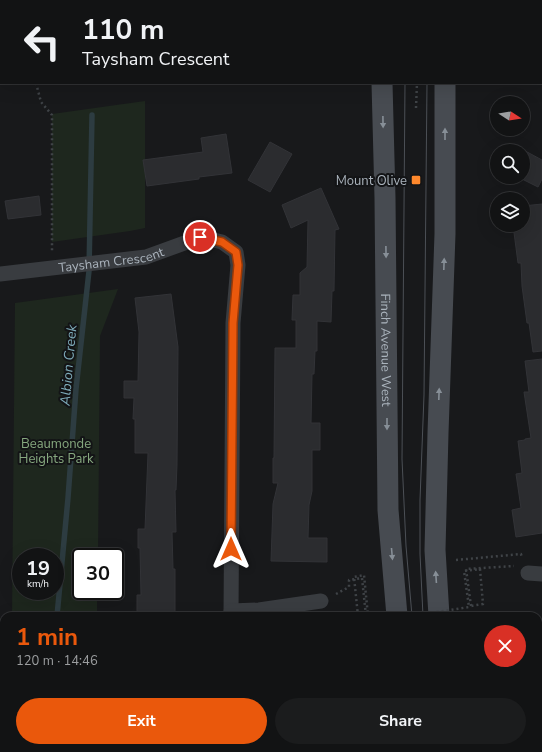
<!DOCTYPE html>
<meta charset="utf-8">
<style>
:root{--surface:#121314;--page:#1b1c1d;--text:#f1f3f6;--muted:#9c9ea0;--line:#313234;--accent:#ea580c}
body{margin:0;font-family:"Nunito Sans",sans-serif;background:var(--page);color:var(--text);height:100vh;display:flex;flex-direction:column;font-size:15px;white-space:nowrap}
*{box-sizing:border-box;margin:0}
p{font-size:13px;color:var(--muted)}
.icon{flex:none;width:22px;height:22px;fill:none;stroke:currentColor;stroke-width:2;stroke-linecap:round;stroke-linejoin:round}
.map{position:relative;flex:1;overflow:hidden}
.drawer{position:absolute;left:0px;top:612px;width:542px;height:140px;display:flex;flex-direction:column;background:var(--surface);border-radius:12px 12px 0 0;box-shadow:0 4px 16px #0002,0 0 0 1px var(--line)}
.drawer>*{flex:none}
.banner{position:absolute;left:0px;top:0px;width:542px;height:84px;box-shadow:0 4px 16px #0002,0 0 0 1px var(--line);background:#121314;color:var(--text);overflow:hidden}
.needle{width:26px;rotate:102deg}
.fabs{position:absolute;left:490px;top:96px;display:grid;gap:8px}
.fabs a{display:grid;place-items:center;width:40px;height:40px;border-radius:50%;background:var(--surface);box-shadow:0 4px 16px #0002,0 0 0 1px var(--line);font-size:20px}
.speed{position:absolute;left:12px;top:548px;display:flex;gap:8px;font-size:20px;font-weight:700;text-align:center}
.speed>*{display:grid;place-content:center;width:52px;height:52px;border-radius:50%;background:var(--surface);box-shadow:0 4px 16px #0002,0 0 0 1px var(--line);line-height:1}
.speed small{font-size:10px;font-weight:400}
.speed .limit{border:2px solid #111;border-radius:6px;background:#fff;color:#111}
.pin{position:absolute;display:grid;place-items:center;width:34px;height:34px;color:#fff;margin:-17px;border:2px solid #fff;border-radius:50%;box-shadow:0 1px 4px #0007}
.me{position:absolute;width:44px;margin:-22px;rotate:0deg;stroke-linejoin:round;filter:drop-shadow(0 0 3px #0008)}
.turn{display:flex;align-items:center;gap:14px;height:84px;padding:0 16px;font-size:18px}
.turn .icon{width:52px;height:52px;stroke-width:2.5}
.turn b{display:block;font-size:28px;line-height:34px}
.round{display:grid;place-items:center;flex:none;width:42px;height:42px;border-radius:21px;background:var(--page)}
.head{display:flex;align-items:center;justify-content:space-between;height:68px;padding:0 16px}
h1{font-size:24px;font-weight:700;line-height:30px;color:var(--accent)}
.button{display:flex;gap:8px;margin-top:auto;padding:8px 16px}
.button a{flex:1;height:46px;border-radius:24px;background:var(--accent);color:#fff;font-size:16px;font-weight:700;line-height:46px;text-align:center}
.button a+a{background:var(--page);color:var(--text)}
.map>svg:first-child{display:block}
.green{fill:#1e271e;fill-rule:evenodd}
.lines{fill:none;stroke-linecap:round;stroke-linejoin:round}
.stream{stroke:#2d3c41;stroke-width:5.5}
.building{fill:#2b2c2f;stroke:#323337}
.path{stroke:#3f4347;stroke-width:2.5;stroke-dasharray:2 3;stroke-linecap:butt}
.lane{stroke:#393c40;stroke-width:7}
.street{stroke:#393c40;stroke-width:15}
.secondary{stroke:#474b51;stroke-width:21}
.tram{stroke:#4c5056;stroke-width:1}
.path-bridge{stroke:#3f4347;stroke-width:2.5;stroke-dasharray:2 3;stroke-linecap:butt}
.oneway{fill:#878f97}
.route-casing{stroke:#983908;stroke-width:10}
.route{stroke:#ea580c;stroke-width:7}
.poi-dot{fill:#ff882c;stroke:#131416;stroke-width:1.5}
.labels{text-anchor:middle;stroke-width:4;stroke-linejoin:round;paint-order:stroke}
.poi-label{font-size:13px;fill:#aab3bc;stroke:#131416;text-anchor:end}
.street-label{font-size:13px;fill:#aab3bc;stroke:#131416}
.park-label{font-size:13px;fill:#86a87f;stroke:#131416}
.water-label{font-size:14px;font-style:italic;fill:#7eabb9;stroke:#131416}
</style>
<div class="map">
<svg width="542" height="752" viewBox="0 0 542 752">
<rect width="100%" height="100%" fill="#18191b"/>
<!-- green -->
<path class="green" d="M 145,101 L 145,228 L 130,231 L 52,242 L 52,114 Z
M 118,289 L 100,336 L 98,557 L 81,557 L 81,591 L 97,591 L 97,616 L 12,616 L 15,303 ZM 21,557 L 55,557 L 55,591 L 21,591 Z
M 10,748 L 96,748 L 96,752 L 10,752 Z"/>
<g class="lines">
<!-- stream -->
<path class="stream" d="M 57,616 L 68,498 L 76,389 L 89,271 L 92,115
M 50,752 L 51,748"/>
</g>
<!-- building -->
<path class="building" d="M 226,134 L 232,173 L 199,177 L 199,179 L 147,186 L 143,160 L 203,152 L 201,138 Z
M 270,142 L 292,154 L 270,192 L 248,180 Z
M 516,146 L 542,160 L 542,179 L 538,187 L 518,177 L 523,177 L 523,151 L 513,151 Z
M 321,188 L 339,229 L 335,230 L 334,291 L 332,291 L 331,322 L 317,321 L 317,351 L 315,351 L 314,374 L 312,374 L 311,423 L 320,423 L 320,450 L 312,450 L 312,491 L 309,505 L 308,538 L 327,538 L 327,562 L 271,561 L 273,504 L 278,483 L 273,483 L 273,458 L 274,458 L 275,348 L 296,348 L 296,320 L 292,320 L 293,295 L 300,295 L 300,273 L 307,267 L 308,220 L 291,228 L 282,205 Z
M 39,196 L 41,215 L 8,219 L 5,201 Z
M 542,204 L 542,351 L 533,352 L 529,323 L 527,323 L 522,286 L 521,263 L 518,263 L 513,225 L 523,225 L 523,206 Z
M 171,294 L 178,347 L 177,464 L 176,490 L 175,490 L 176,532 L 172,532 L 173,569 L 175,569 L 175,616 L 137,616 L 137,595 L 141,595 L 140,548 L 138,548 L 138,529 L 145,529 L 148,453 L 135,453 L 135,419 L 133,419 L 134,398 L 124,398 L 124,381 L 138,381 L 139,332 L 135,298 Z
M 542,359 L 542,533 L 516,537 L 512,510 L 521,508 L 516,474 L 522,473 L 518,441 L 525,440 L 525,439 L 531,438 L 524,392 L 529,392 L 525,361 Z"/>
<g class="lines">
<!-- path -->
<path class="path" d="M 36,83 L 41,102 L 52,115 L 52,251
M 416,108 L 417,83
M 456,560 L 521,554 L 522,558
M 336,594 L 349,587 L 349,580 L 362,578 L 366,616
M 471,606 L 466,569 L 514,566"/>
<!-- lane -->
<path class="lane" d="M 50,0 L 51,1"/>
<!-- street -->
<g class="street">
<path id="s1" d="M 0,274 L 146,257 L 201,237 L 222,242 L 236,252 L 238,265 L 233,323 L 231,616"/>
<path d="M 528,573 L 542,574"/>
<path d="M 231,611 L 259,610 L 321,601"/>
<path d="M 227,752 L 227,748"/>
</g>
<!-- secondary -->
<g class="secondary">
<path d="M 378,1 L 386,0"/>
<path d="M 446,1 L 446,0"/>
<path d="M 541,15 L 542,15"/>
<path d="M 0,67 L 1,67"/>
<path id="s2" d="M 382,83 L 385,198 L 388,510 L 397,616"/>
<path d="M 439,616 L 435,550 L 438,433 L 445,234 L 445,83"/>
<path d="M 407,748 L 408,752"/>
<path d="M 450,748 L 451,752"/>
</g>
<!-- tram -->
<path class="tram" d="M 405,1 L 405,0
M 427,1 L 427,0
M 405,83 L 402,459 L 406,546 L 412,616
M 423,616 L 420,554 L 420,500 L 424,395 L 427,83
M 425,748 L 425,752
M 435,748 L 435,752"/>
<!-- path-bridge -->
<path class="path-bridge" d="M 358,616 L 354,577 L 364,575 L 368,616
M 412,616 L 469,607 L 464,571 L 480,569 L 483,604 L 471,606"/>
</g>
<!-- one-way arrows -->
<defs><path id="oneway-solid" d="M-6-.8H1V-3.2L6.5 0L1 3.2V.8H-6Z"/></defs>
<g class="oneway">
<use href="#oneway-solid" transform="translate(383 122) rotate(89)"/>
<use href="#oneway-solid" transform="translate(445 134) rotate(-90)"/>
<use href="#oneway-solid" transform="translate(386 252) rotate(89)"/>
<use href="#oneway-solid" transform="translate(444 264) rotate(-88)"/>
<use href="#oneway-solid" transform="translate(439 394) rotate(-88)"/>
<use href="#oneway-solid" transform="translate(387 424) rotate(90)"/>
<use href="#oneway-solid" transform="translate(392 554) rotate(85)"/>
<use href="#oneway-solid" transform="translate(436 577) rotate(-94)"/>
</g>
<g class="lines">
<!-- route casing -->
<g class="route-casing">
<path id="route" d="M 200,237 L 222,242 L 236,252 L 238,265 L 233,323 L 231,549"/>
</g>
<!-- route -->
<use href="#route" class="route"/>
</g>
<!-- markers -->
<rect class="poi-dot" x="411" y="175" width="10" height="10" rx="2"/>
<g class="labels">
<!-- poi labels -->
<g class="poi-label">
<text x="407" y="185">Mount Olive</text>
</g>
<!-- street labels -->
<g class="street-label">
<text dy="5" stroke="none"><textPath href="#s1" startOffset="112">Taysham Crescent</textPath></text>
<text dy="5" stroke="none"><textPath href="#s2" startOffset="267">Finch Avenue West</textPath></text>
</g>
<!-- park labels -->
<g class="park-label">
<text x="56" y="448">Beaumonde<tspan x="56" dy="15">Heights Park</tspan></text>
</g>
<!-- water labels -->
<g class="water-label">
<text transform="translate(68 365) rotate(-85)" y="5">Albion Creek</text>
</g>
</g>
</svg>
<div class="fabs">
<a><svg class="needle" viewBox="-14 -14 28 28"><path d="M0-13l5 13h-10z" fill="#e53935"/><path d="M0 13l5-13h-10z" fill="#9c9ea0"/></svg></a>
<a><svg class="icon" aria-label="search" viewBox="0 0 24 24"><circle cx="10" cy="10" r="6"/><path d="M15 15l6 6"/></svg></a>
<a><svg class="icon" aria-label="layers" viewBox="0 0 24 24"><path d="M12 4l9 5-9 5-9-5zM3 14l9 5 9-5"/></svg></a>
</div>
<div class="speed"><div>19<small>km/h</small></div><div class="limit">30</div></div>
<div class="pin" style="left:200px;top:237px;background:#d93025"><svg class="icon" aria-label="arrive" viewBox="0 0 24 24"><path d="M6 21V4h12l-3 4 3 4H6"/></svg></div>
<svg class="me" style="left:231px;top:549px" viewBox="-20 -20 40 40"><path d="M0-17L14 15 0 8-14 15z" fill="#ea580c" stroke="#fff" stroke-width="4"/></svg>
<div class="banner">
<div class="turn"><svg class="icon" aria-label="left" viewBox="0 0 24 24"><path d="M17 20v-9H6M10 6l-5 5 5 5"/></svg><div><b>110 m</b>Taysham Crescent</div></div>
</div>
<section class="drawer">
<div class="head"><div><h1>1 min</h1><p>120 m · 14:46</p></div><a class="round" style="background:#d93025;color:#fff"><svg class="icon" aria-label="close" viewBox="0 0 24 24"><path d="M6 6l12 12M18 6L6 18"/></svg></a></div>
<div class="button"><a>Exit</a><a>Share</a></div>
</section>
</div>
